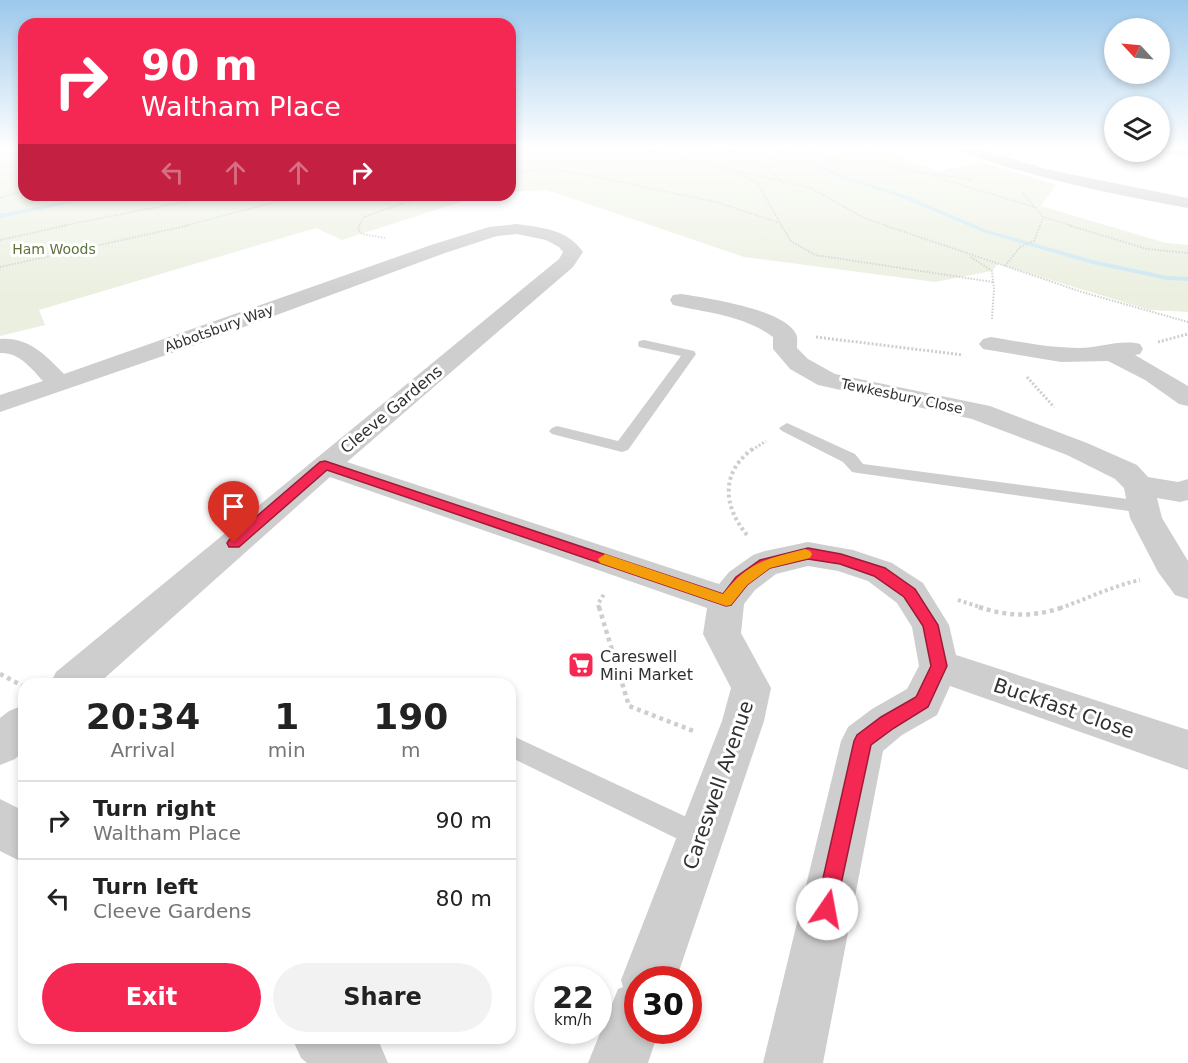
<!DOCTYPE html>
<style>
:root{--surface:#fff;--page:#f2f2f2;--text:#222;--muted:#767676;--line:#e0e0e0;--accent:#f42853}
body{margin:0;font-family:"DejaVu Sans",sans-serif;background:var(--page);color:var(--text);height:100vh;display:flex;flex-direction:column;font-size:22px;white-space:nowrap}
*{box-sizing:border-box;margin:0}
p{font-size:20px;color:var(--muted)}
.icon{flex:none;width:33px;height:33px;fill:none;stroke:currentColor;stroke-width:2;stroke-linecap:round;stroke-linejoin:round}
.map{position:relative;flex:1;overflow:hidden}
.side{position:absolute;left:18px;top:678px;width:498px;height:366px;display:flex;flex-direction:column;background:var(--surface);border-radius:18px;box-shadow:0 3px 9px #0003}
.side>*{flex:none}
.top-card{position:absolute;left:18px;top:18px;width:498px;height:183px;border-radius:18px;box-shadow:0 3px 9px #0003;background:#f42853;color:#fff;overflow:hidden}
.needle{width:39px;rotate:296deg}
.fabs{position:absolute;left:1104px;top:18px;display:grid;gap:12px}
.fabs a{display:grid;place-items:center;width:66px;height:66px;border-radius:50%;background:var(--surface);box-shadow:0 3px 9px #0003;font-size:30px}
.speed{position:absolute;left:534px;top:966px;display:flex;gap:12px;font-size:30px;font-weight:700;text-align:center}
.speed>*{display:grid;place-content:center;width:78px;height:78px;border-radius:50%;background:var(--surface);box-shadow:0 3px 9px #0003;line-height:1}
.speed small{font-size:15px;font-weight:400}
.speed .limit{border:9px solid #d22;background:#fff;color:#111}
.pin{position:absolute;display:grid;place-items:center;width:51px;height:51px;color:#fff;margin:-62px -26px;border-radius:50% 50% 50% 0;rotate:-45deg;box-shadow:0 0 6px #0007}
.pin .icon{rotate:45deg}
.me{position:absolute;width:66px;margin:-33px;rotate:12deg;stroke-linejoin:round;filter:drop-shadow(0 0 4px #0008)}
.turn{display:flex;align-items:center;gap:21px;height:126px;padding:0 24px;font-size:27px}
.turn .icon{width:78px;height:78px;stroke-width:2.5}
.turn b{display:block;font-size:42px;line-height:51px}
.lanes{display:flex;align-items:center;height:57px;padding:0 24px;background:#0003;justify-content:center;gap:30px;direction:ltr}
.lanes .off{opacity:.35}
.eta{display:flex;justify-content:space-evenly;align-items:center;height:102px;text-align:center}
.eta b{font-size:36px;font-weight:600;line-height:42px}
.primary-button{display:flex;gap:12px;margin-top:auto;padding:12px 24px}
.primary-button a{flex:1;height:69px;border-radius:36px;background:var(--accent);color:#fff;font-size:24px;font-weight:600;line-height:69px;text-align:center}
.primary-button a+a{background:var(--page);color:var(--text)}
ul{padding:0;list-style:none}
li{display:flex;align-items:center;gap:18px;height:78px;padding:0 24px;border-top:2px solid var(--line)}
li div{flex:1}
li b{display:block;font-size:22px}
li em{font-style:normal}
.map>svg:first-child{display:block}
.green{fill:#eaefdf}
.lines{fill:none;stroke-linecap:round;stroke-linejoin:round}
.stream{fill:#cae6f0;fill-rule:evenodd}
.path-far4{stroke:#cecece;stroke-width:1.5;stroke-dasharray:1.5 1.5;stroke-linecap:butt}
.path-far3{stroke:#cecece;stroke-width:2;stroke-dasharray:1.5 1.5;stroke-linecap:butt}
.path-far2{stroke:#cecece;stroke-width:3;stroke-dasharray:2 2;stroke-linecap:butt}
.path-far1{stroke:#cecece;stroke-width:4;stroke-dasharray:3 3;stroke-linecap:butt}
.path{stroke:#cecece;stroke-width:4.5;stroke-dasharray:4 4;stroke-linecap:butt}
.lane{fill:#cecece;fill-rule:evenodd}
.street{fill:#cecece;fill-rule:evenodd}
.route{fill:#f42853;stroke:#9f1a36;stroke-width:1.5}
.slow{fill:#f59e0b}
.labels{text-anchor:middle;stroke-width:6;stroke-linejoin:round;paint-order:stroke}
.far-park-label{font-size:14px;fill:#5c723a;stroke:#fff}
.far-street-label{font-size:14px;fill:#313131;stroke:#fff}
.street-label{font-size:16px;fill:#313131;stroke:#fff}
.poi-label{font-size:16px;fill:#313131;stroke:#fff;text-anchor:start}
.near-street-label{font-size:20px;fill:#313131;stroke:#fff}
</style>
<div class="map">
<svg width="1188" height="1063" viewBox="0 0 1188 1063">
<rect width="100%" height="100%" fill="#fff"/>
<!-- green -->
<path class="green" d="M 0,148 L 24,148 L 24,195 L 482,195 L 342,240 L 316,228 L 39,310 L 45,325 L 0,336 Z
M 510,148 L 889,148 L 906,160 L 937,171 L 982,162 L 1056,185 L 1041,206 L 1166,243 L 1188,245 L 1188,312 L 1150,310 L 998,264 L 992,271 L 935,282 L 744,257 L 547,190 L 510,192 Z"/>
<g class="lines">
<!-- stream -->
<path class="stream" d="M 761,148 L 784,150 L 844,176 L 907,196 L 987,230 L 1093,260 L 1167,276 L 1188,277 L 1188,281 L 1167,280 L 1092,264 L 983,232 L 903,198 L 840,178 L 781,152 Z
M 97,195 L 109,195 L 0,218 L 0,214 Z"/>
<!-- path-far4 -->
<path class="path-far4" d="M 625,148 L 654,151 L 811,188 L 864,218 L 888,226
M 707,148 L 794,162 L 840,159 L 869,153 L 893,165 L 919,172 L 973,180
M 801,148 L 819,154 L 825,160
M 858,148 L 869,153
M 510,154 L 535,148
M 759,158 L 781,181
M 0,167 L 24,162
M 736,172 L 757,183 L 782,226
M 510,173 L 542,169 L 573,172 L 716,202 L 780,223
M 932,176 L 1034,207
M 1023,193 L 1043,217 L 1073,226
M 0,198 L 24,191
M 61,226 L 219,195
M 184,226 L 302,195
M 359,226 L 364,217 L 427,195
M 1040,226 L 1043,217"/>
<!-- path-far3 -->
<path class="path-far3" d="M 360,225 L 358,229 L 362,234 L 386,238
M 781,225 L 791,241 L 815,255 L 993,282
M 884,225 L 1082,292 L 1188,322
M 1068,225 L 1147,249 L 1188,253
M 0,240 L 68,225
M 971,257 L 992,271 L 994,289 L 992,319
M 1005,266 L 1020,247 L 1034,241 L 1040,225
M 0,267 L 190,225"/>
<!-- path-far2 -->
<path class="path-far2" d="M 816,337 L 963,355
M 1158,342 L 1188,334
M 1027,377 L 1054,407
M 752,450 L 766,441"/>
<!-- path-far1 -->
<path class="path-far1" d="M 747,535 C 722,505 721,471 754,448
M 958,600 L 983,608
M 599,608 L 598,604 L 604,594
M 1060,608 C 1087,599 1112,586 1140,580"/>
<!-- path -->
<path class="path" d="M 599,607 L 629,706 L 696,732
M 979,607 C 1009,617 1034,617 1064,607
M 0,674 L 23,686"/>
<!-- lane -->
<path class="lane" d="M 644,340 L 694,351 L 696,354 L 628,450 L 622,452 L 552,434 L 549,431 L 552,428 L 557,426 L 618,441 L 681,356 L 639,347 L 638,344 L 639,341 Z
M 787,423 L 855,454 L 863,464 L 1143,501 L 1149,503 L 1152,507 L 1149,511 L 1143,513 L 858,473 L 852,472 L 843,462 L 782,431 L 779,428 Z
M 513,736 L 710,828 L 714,837 L 710,846 L 701,850 L 692,846 L 510,757 L 510,737 Z"/>
<!-- street -->
<path class="street" d="M 957,148 L 977,148 L 1050,170 L 1188,198 L 1188,208 C 1110,194 1033,178 959,151 Z
M 1160,148 L 1188,149 L 1188,157 L 1157,152 L 1160,152 Z
M 517,224 C 543,228 567,229 583,252 L 573,267 L 347,462 L 719,584 L 729,572 L 753,555 L 765,551 L 808,542 L 853,550 L 892,563 L 923,583 L 949,625 L 956,655 L 1188,730 L 1188,770 L 950,686 L 937,715 L 902,735 L 883,751 L 823,1063 L 763,1063 L 841,741 L 848,727 L 872,709 L 907,689 L 919,666 L 912,627 L 897,603 L 868,581 L 838,571 L 808,566 L 776,574 L 755,590 L 744,604 L 741,633 L 771,688 L 764,721 L 676,980 L 638,980 L 638,1030 L 659,1030 L 648,1063 L 588,1063 L 618,989 L 623,987 L 621,980 L 722,721 L 731,688 L 703,634 L 707,608 L 330,477 L 98,684 L 50,684 L 56,672 L 559,259 L 563,252 L 559,247 L 546,240 L 517,234 L 497,236 L 445,253 L 195,345 L 0,412 L 0,395 L 43,381 C 31,368 19,352 0,353 L 0,339 C 29,337 45,355 64,374 L 431,245 L 489,227 Z
M 681,294 C 706,298 784,309 796,334 C 798,337 797,343 797,348 L 808,359 L 835,374 L 990,406 L 1087,443 L 1137,465 L 1148,477 L 1178,482 L 1188,479 L 1188,500 L 1180,502 L 1157,498 L 1162,518 L 1188,561 L 1188,599 L 1175,595 L 1158,572 L 1130,518 L 1124,488 L 1115,479 L 1067,455 L 972,419 L 818,385 L 790,369 L 773,349 L 773,337 C 743,315 708,313 673,305 L 670,300 L 673,295 Z
M 991,337 C 1020,342 1050,348 1079,348 C 1099,348 1121,339 1140,344 L 1143,349 L 1140,354 L 1135,355 L 1188,386 L 1188,406 L 1179,404 L 1145,380 L 1108,361 L 1061,362 L 983,349 L 979,344 L 983,339 Z
M 24,705 L 24,751 L 15,759 L 0,765 L 0,718 L 9,711 Z
M 0,799 L 24,811 L 24,863 L 0,851 Z
M 292,1038 L 373,1038 L 379,1042 L 388,1063 L 307,1063 L 301,1058 Z"/>
</g>
<!-- sky -->
<linearGradient id="sky" x2="0" y2="1"><stop stop-color="#9cc8eb"/><stop offset="0.5" stop-color="#fff"/><stop offset="1" stop-color="#fff" stop-opacity="0"/></linearGradient>
<rect width="1188" height="297" fill="url(#sky)"/>
<!-- route -->
<path class="route" d="M 325,461 L 723,594 L 736,577 L 760,560 L 808,548 L 841,554 L 885,568 L 915,589 L 938,625 L 947,666 L 928,707 L 894,728 L 871,745 L 834,917 L 827,920 L 819,917 L 816,909 L 854,741 L 857,735 L 881,717 L 916,697 L 931,666 L 923,626 L 904,597 L 874,576 L 840,564 L 808,559 L 770,568 L 747,585 L 731,605 L 726,606 L 327,470 L 239,547 L 229,547 L 227,543 L 229,540 L 320,462 Z"/>
<!-- slow -->
<path class="slow" d="M 805,549 L 810,551 L 812,554 L 810,558 L 770,568 L 747,585 L 731,605 L 726,606 L 600,563 L 598,559 L 605,554 L 723,594 C 749,561 767,559 805,549 Z"/>
<!-- icons -->
<defs>
<g id="supermarket-square" transform="scale(1.35)"><rect x="-9" y="-9" width="18" height="18" rx="4" fill="#f42853" stroke="#fff"/><path d="M-6-5.5h2.5l.6 2H6L4.5 2H-2.5L-4.4-4H-6ZM-1.5 3.2a1.3 1.3 0 1 0 .1 0ZM3 3.2a1.3 1.3 0 1 0 .1 0Z" fill="#fff"/></g>
</defs>
<g fill-rule="evenodd">
<use href="#supermarket-square" x="581" y="665"/>
</g>
<g class="labels">
<!-- far-park labels -->
<g class="far-park-label">
<text x="54" y="254">Ham Woods</text>
</g>
<!-- far-street labels -->
<g class="far-street-label">
<text transform="translate(219 328) rotate(-20)" y="5">Abbotsbury Way</text>
<text transform="translate(902 396) rotate(12)" y="5">Tewkesbury Close</text>
</g>
<!-- street labels -->
<g class="street-label">
<text transform="translate(391 409) rotate(-40)" y="6">Cleeve Gardens</text>
</g>
<!-- poi labels -->
<g class="poi-label">
<text x="600" y="662">Careswell<tspan x="600" dy="18">Mini Market</tspan></text>
</g>
<!-- near-street labels -->
<g class="near-street-label">
<text transform="translate(1064 708) rotate(19)" y="7">Buckfast Close</text>
<text transform="translate(718 785) rotate(-71)" y="7">Careswell Avenue</text>
</g>
</g>
</svg>
<div class="fabs">
<a><svg class="needle" viewBox="-14 -14 28 28"><path d="M0-13l5 13h-10z" fill="#e53935"/><path d="M0 13l5-13h-10z" fill="#767676"/></svg></a>
<a><svg class="icon" aria-label="layers" viewBox="0 0 24 24"><path d="M12 4l9 5-9 5-9-5zM3 14l9 5 9-5"/></svg></a>
</div>
<div class="speed"><div>22<small>km/h</small></div><div class="limit">30</div></div>
<div class="pin" style="left:234px;top:543px;background:#d93025"><svg class="icon" aria-label="arrive" viewBox="0 0 24 24"><path d="M6 21V4h12l-3 4 3 4H6"/></svg></div>
<svg class="me" style="left:827px;top:909px" viewBox="-20 -20 40 40"><circle r="19" fill="#fff"/><path d="M0-13L10 11 0 6-10 11z" fill="#f42853"/></svg>
<div class="top-card">
<div class="turn"><svg class="icon" aria-label="right" viewBox="0 0 24 24"><path d="M7 20v-9h11M14 6l5 5-5 5"/></svg><div><b>90 m</b>Waltham Place</div></div>
<div class="lanes"><svg class="icon off" aria-label="left" viewBox="0 0 24 24"><path d="M17 20v-9H6M10 6l-5 5 5 5"/></svg><svg class="icon off" aria-label="ahead" viewBox="0 0 24 24"><path d="M12 20V5M6 11l6-6 6 6"/></svg><svg class="icon off" aria-label="ahead" viewBox="0 0 24 24"><path d="M12 20V5M6 11l6-6 6 6"/></svg><svg class="icon" aria-label="right" viewBox="0 0 24 24"><path d="M7 20v-9h11M14 6l5 5-5 5"/></svg></div>
</div>
<section class="side">
<div class="eta">
<div><b>20:34</b><p>Arrival</p></div>
<div><b>1</b><p>min</p></div>
<div><b>190</b><p>m</p></div>
</div>
<ul>
<li><svg class="icon" aria-label="right" viewBox="0 0 24 24"><path d="M7 20v-9h11M14 6l5 5-5 5"/></svg><div><b>Turn right</b><p>Waltham Place</p></div><em>90 m</em></li>
<li><svg class="icon" aria-label="left" viewBox="0 0 24 24"><path d="M17 20v-9H6M10 6l-5 5 5 5"/></svg><div><b>Turn left</b><p>Cleeve Gardens</p></div><em>80 m</em></li>
</ul>
<div class="primary-button"><a>Exit</a><a>Share</a></div>
</section>
</div>
